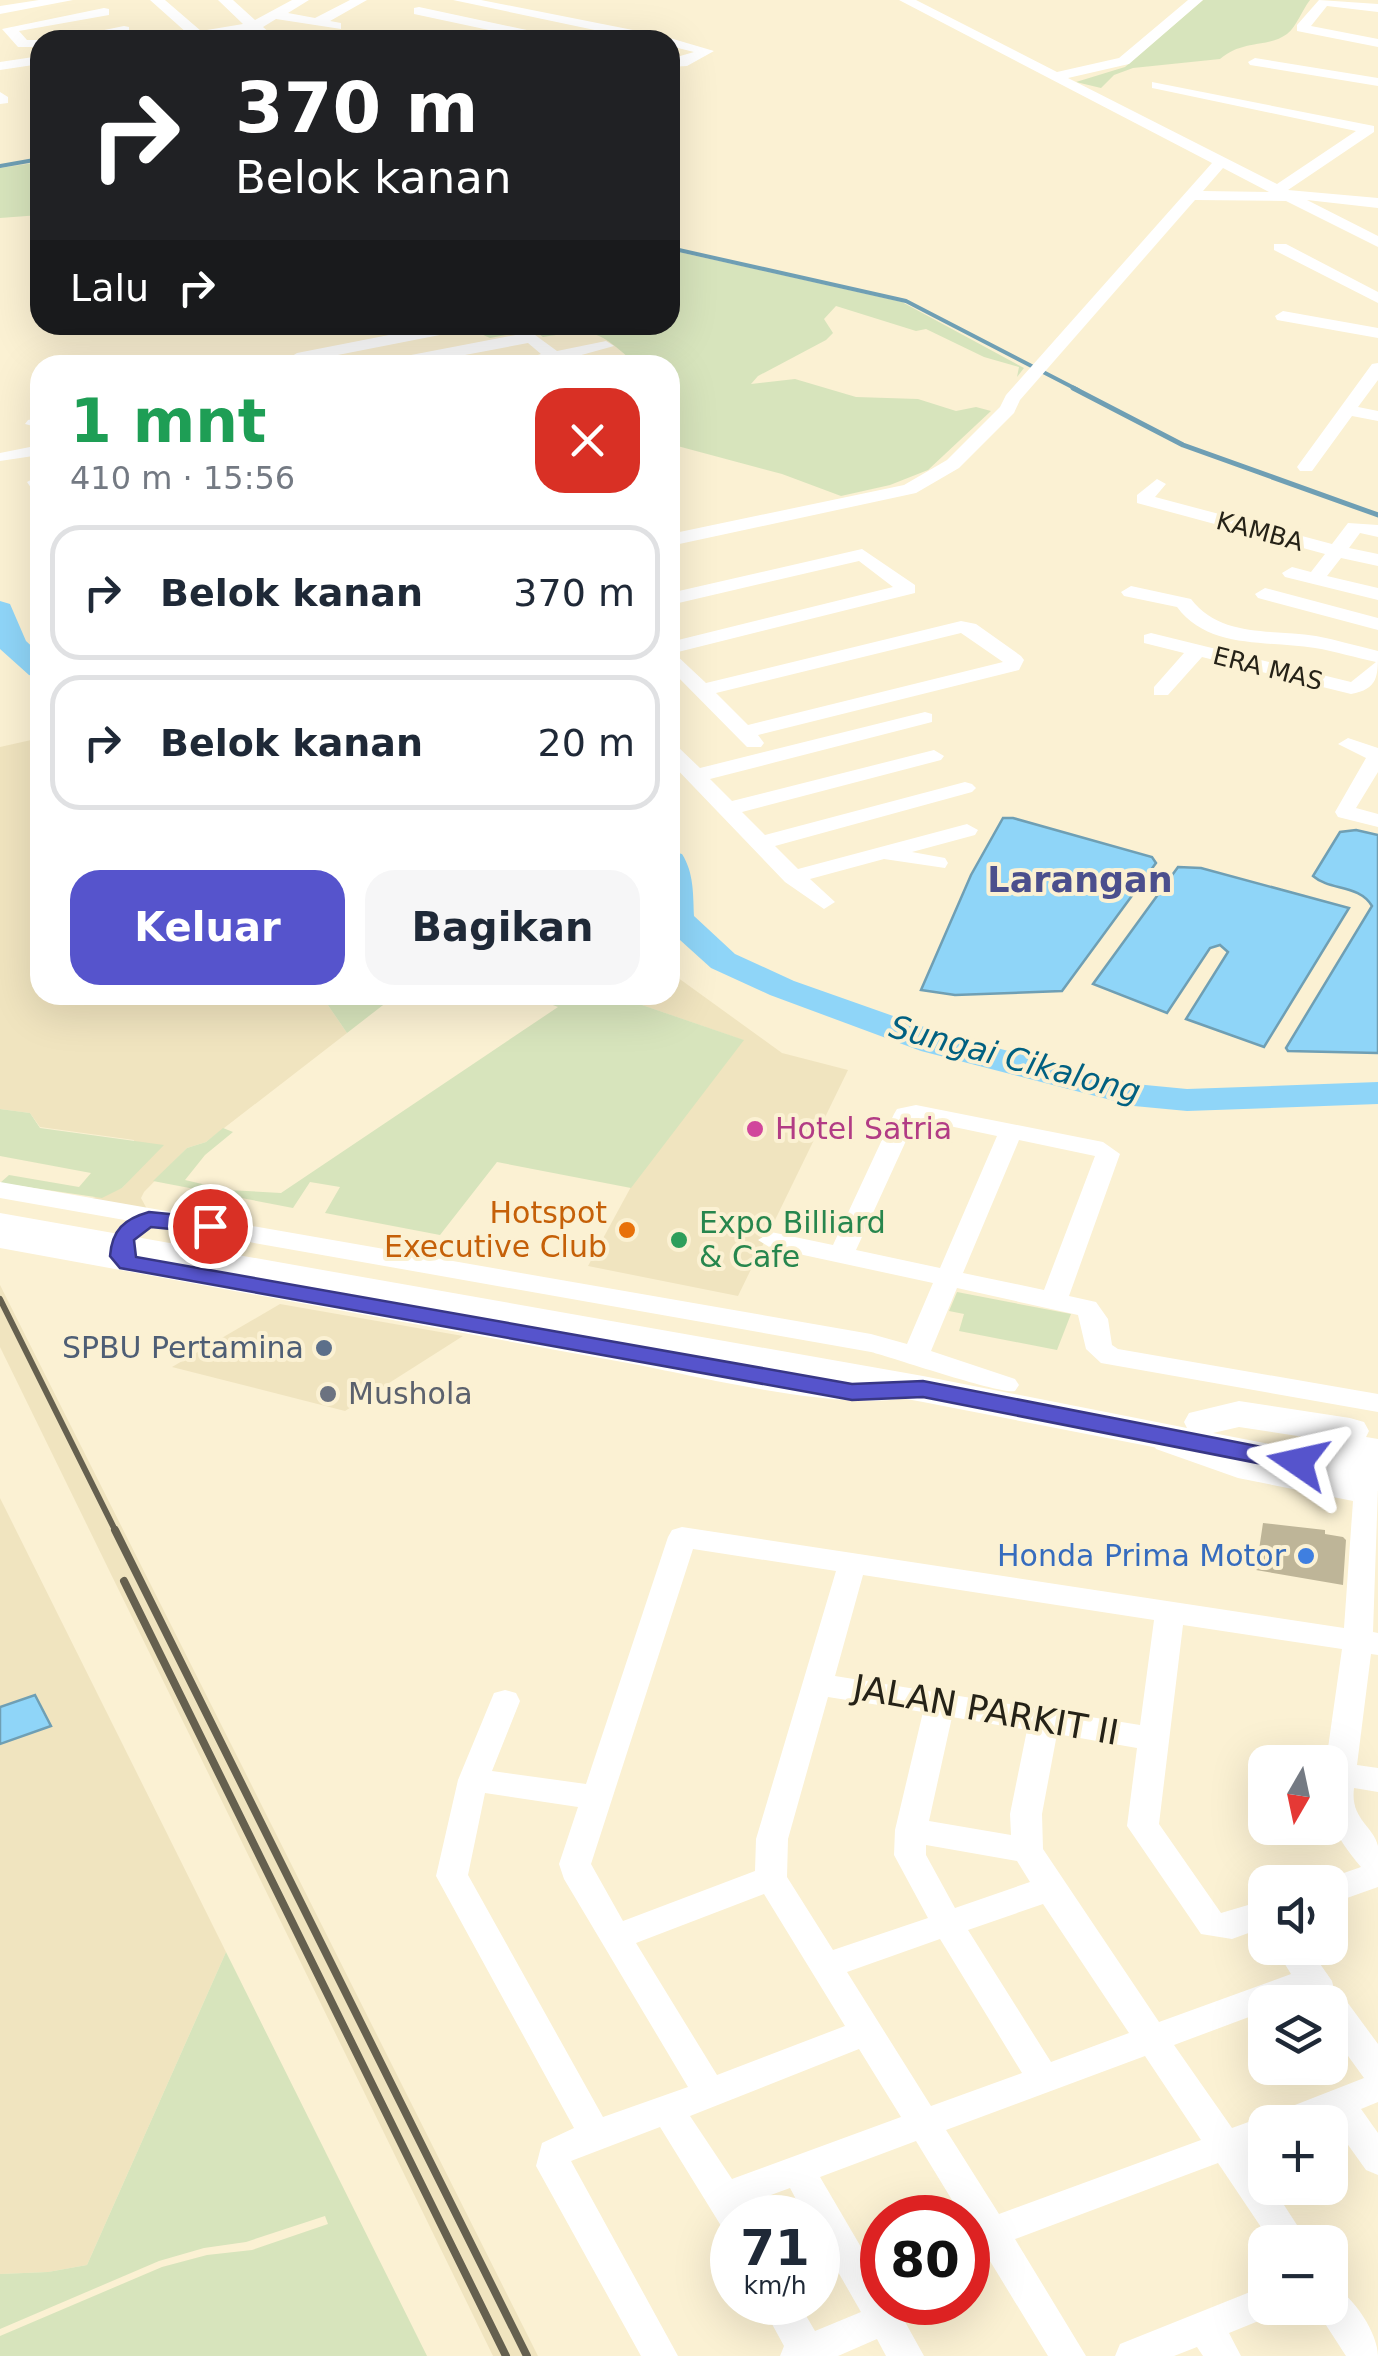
<!DOCTYPE html>
<html lang="id">
<meta charset="utf-8">
<style>
:root{--surface:#fff;--page:#f6f6f7;--text:#1f2937;--muted:#747a83;--line:#e0e1e3;--accent:#5654cc}
body{margin:0;font-family:"DejaVu Sans",sans-serif;background:var(--page);color:var(--text);height:100vh;display:flex;flex-direction:column;font-size:38px;white-space:nowrap}
*{box-sizing:border-box;margin:0}
p{font-size:32px;color:var(--muted)}
.icon{flex:none;width:55px;height:55px;fill:none;stroke:currentColor;stroke-width:2;stroke-linecap:round;stroke-linejoin:round}
.map{position:relative;flex:1;overflow:hidden}
.panel{position:absolute;left:30px;top:355px;width:650px;height:650px;display:flex;flex-direction:column;background:var(--surface);border-radius:30px;box-shadow:0 10px 40px #0002}
.panel>*{flex:none}
.top-card{position:absolute;left:30px;top:30px;width:650px;height:305px;border-radius:30px;box-shadow:0 10px 40px #0002;background:#202124;color:#fff;overflow:hidden}
.needle{width:65px;rotate:189deg}
.buttons{position:absolute;left:1248px;top:1745px;display:grid;gap:20px}
.buttons a{display:grid;place-items:center;width:100px;height:100px;border-radius:20px;background:var(--surface);box-shadow:0 10px 40px #0002;font-size:50px}
.speed{position:absolute;left:710px;top:2195px;display:flex;gap:20px;font-size:50px;font-weight:700;text-align:center}
.speed>*{display:grid;place-content:center;width:130px;height:130px;border-radius:50%;background:var(--surface);box-shadow:0 10px 40px #0002;line-height:1}
.speed small{font-size:25px;font-weight:400}
.speed .limit{border:15px solid #d22;background:#fff;color:#111}
.pin{position:absolute;display:grid;place-items:center;width:85px;height:85px;color:#fff;margin:-42px;border:5px solid #fff;border-radius:50%;box-shadow:0 2px 10px #0007}
.me{position:absolute;width:110px;margin:-55px;rotate:281deg;stroke-linejoin:round;filter:drop-shadow(0 0 8px #0008)}
.turn{display:flex;align-items:center;gap:35px;height:210px;padding:0 40px;font-size:45px}
.turn .icon{width:130px;height:130px;stroke-width:2.5}
.turn b{display:block;font-size:70px;line-height:85px}
.then{display:flex;align-items:center;height:95px;padding:0 40px;background:#0003;gap:20px;font-size:38px}
.round{display:grid;place-items:center;flex:none;width:105px;height:105px;border-radius:30px;background:var(--page)}
.headline{display:flex;align-items:center;justify-content:space-between;height:170px;padding:0 40px}
h1{font-size:60px;font-weight:800;line-height:75px;color:#1e9e55}
.action{display:flex;gap:20px;margin-top:auto;padding:20px 40px}
.action a{flex:1;height:115px;border-radius:30px;background:var(--accent);color:#fff;font-size:40px;font-weight:800;line-height:115px;text-align:center}
.action a+a{background:var(--page);color:var(--text)}
ul{padding:0;list-style:none}
li{display:flex;align-items:center;gap:30px;height:135px;margin:0 20px 15px;padding:0 20px;border:5px solid var(--line);border-radius:30px}
li div{flex:1}
li b{display:block;font-size:38px}
li em{font-style:normal}
.map>svg:first-child{display:block}
.built{fill:#f0e4bf}
.green{fill:#d7e4bc}
.water{fill:#8fd5f8;stroke:#6f9fb4;stroke-width:2.5}
.lines{fill:none;stroke-linecap:round;stroke-linejoin:round}
.stream-far1{stroke:#6f9fb4;stroke-width:4}
.stream{stroke:#6f9fb4;stroke-width:5}
.river{fill:#8fd5f8;fill-rule:evenodd}
.building{fill:#beb598}
.minor{fill:#fff;fill-rule:evenodd}
.highway{fill:#fff;fill-rule:evenodd}
.rail-far1{stroke:#65604f;stroke-width:6}
.rail{stroke:#65604f;stroke-width:8}
.route{fill:#5654cc;stroke:#383785;stroke-width:2.5}
.hotel-dot{fill:#d1479c;stroke:#fbf1d3;stroke-width:4}
.food-dot{fill:#e8710a;stroke:#fbf1d3;stroke-width:4}
.leisure-dot{fill:#2e9e5b;stroke:#fbf1d3;stroke-width:4}
.service-dot{fill:#5c6f8a;stroke:#fbf1d3;stroke-width:4}
.worship-dot{fill:#6b7280;stroke:#fbf1d3;stroke-width:4}
.shop-dot{fill:#3f7fe0;stroke:#fbf1d3;stroke-width:4}
.labels{text-anchor:middle;stroke-width:8;stroke-linejoin:round;paint-order:stroke}
.far-street-label{font-size:25px;fill:#252217;stroke:#fbf1d3}
.hotel-label{font-size:30px;fill:#b23c85;stroke:#fbf1d3;text-anchor:start}
.food-label{font-size:30px;fill:#c56008;stroke:#fbf1d3;text-anchor:end}
.leisure-label{font-size:30px;fill:#27864d;stroke:#fbf1d3;text-anchor:start}
.service-label{font-size:30px;fill:#4e5e75;stroke:#fbf1d3;text-anchor:end}
.worship-label{font-size:30px;fill:#5b616d;stroke:#fbf1d3;text-anchor:start}
.shop-label{font-size:30px;fill:#366cbe;stroke:#fbf1d3;text-anchor:end}
.water-label{font-size:32px;font-style:italic;fill:#006081;stroke:#fbf1d3}
.quarter-label{font-size:35px;font-weight:bold;fill:#4b4f8d;stroke:#fbf1d3}
.near-street-label{font-size:35px;fill:#252217;stroke:#fbf1d3}
</style>
<div class="map">
<svg width="1378" height="2356" viewBox="0 0 1378 2356">
<rect width="100%" height="100%" fill="#fbf1d3"/>
<!-- built -->
<path class="built" d="M 40,738 L 40,995 L 321,995 L 347,1033 L 206,1142 L 187,1148 L 144,1192 L 141,1198 L 147,1209 L 90,1199 L 122,1188 L 132,1177 L 134,1140 L 40,1127 L 30,1113 L 0,1109 L 0,747 Z
M 670,972 L 782,1053 L 848,1070 L 738,1296 L 588,1266 L 632,1185 L 743,1040 L 613,995 L 670,995 Z
M 0,1285 L 239,1760 L 538,2356 L 493,2356 L 0,1347 Z
M 280,1304 L 463,1336 L 345,1411 L 172,1367 Z
M 0,1498 L 226,1952 L 87,2265 L 48,2272 L 0,2274 Z"/>
<!-- green -->
<path class="green" d="M 1203,0 L 1310,0 C 1302,10 1297,26 1287,34 C 1268,48 1243,39 1220,59 L 1133,68 L 1114,75 L 1101,88 L 1076,82 L 1125,67 Z
M 40,162 L 40,215 L 0,218 L 0,168 Z
M 670,250 L 902,302 L 1024,368 L 1017,377 L 1019,367 L 984,357 L 926,329 L 916,331 L 836,306 L 824,319 L 833,333 L 826,340 L 758,376 L 751,384 L 795,379 L 856,397 L 918,399 L 956,411 L 976,407 L 991,411 L 928,470 L 890,485 L 841,496 L 782,474 L 670,444 L 670,365 L 637,365 C 597,330 597,328 543,337 L 533,330 L 490,338 L 461,325 L 670,325 Z
M 321,995 L 396,995 L 347,1033 Z
M 527,995 L 613,995 L 744,1040 L 631,1188 L 497,1162 L 440,1235 L 325,1213 L 340,1187 L 310,1182 L 293,1208 L 153,1181 L 187,1148 L 206,1142 L 223,1128 L 233,1132 L 205,1155 L 185,1180 L 228,1190 L 281,1193 L 558,1007 Z
M 0,1109 L 30,1113 L 40,1128 L 164,1145 L 122,1188 L 102,1198 L 0,1183 L 9,1175 L 79,1187 L 91,1173 L 0,1156 Z
M 957,1292 L 1071,1314 L 1057,1350 L 959,1331 L 964,1314 L 949,1311 Z
M 226,1952 L 427,2356 L 0,2356 L 0,2336 L 162,2267 L 207,2255 L 252,2250 L 328,2224 L 325,2216 L 246,2242 L 204,2248 L 159,2261 L 0,2329 L 0,2274 L 48,2272 L 87,2265 Z"/>
<!-- water -->
<path class="water" d="M 1003,818 L 1013,818 L 1152,857 L 1156,863 L 1062,991 L 955,995 L 921,990 L 971,875 Z
M 1356,830 L 1378,835 L 1378,1053 L 1288,1051 L 1286,1048 L 1372,906 C 1359,884 1330,891 1313,876 L 1340,832 Z
M 1178,867 L 1201,868 L 1349,908 L 1264,1047 L 1186,1019 L 1228,952 L 1220,945 L 1210,948 L 1167,1013 L 1093,984 Z
M 35,1695 L 51,1726 L 0,1744 L 0,1707 Z"/>
<g class="lines">
<!-- stream-far1 -->
<path class="stream-far1" d="M 0,166 L 40,159
M 670,248 L 906,301 L 1078,390"/>
<!-- stream -->
<path class="stream" d="M 1073,388 L 1183,445 L 1378,515"/>
<!-- river -->
<path class="river" d="M 0,601 L 10,604 L 26,641 L 40,654 L 40,678 L 29,675 L 0,649 Z
M 670,851 L 682,854 C 694,873 693,894 694,916 L 735,954 L 794,981 L 947,1035 L 1135,1084 L 1187,1089 L 1378,1082 L 1378,1104 L 1187,1111 L 1134,1106 L 921,1051 L 770,995 L 711,968 L 670,931 Z"/>
</g>
<!-- building -->
<path class="building" d="M 1263,1523 L 1325,1530 L 1325,1534 L 1343,1537 L 1346,1540 L 1343,1585 L 1256,1570 Z"/>
<g class="lines">
<!-- minor -->
<path class="minor" d="M 39,0 L 73,0 L 0,14 L 0,6 Z
M 150,0 L 165,0 L 201,31 L 243,24 L 218,0 L 233,0 L 255,20 L 292,0 L 309,0 L 288,13 L 315,18 L 350,0 L 367,0 L 330,21 L 341,23 L 341,29 L 276,19 L 263,27 L 278,40 L 263,40 L 251,31 L 210,40 L 165,40 L 187,33 Z
M 453,0 L 481,0 L 663,36 L 714,51 L 687,66 L 670,67 L 670,59 L 694,52 L 670,46 L 670,40 L 642,40 Z
M 899,0 L 916,0 L 1057,72 L 1119,58 L 1188,0 L 1203,0 L 1129,64 L 1068,78 L 1277,184 L 1356,131 L 1157,89 L 1152,88 L 1152,82 L 1374,126 L 1374,132 L 1288,190 L 1378,198 L 1378,208 L 1307,200 L 1378,236 L 1378,247 L 1286,201 L 1195,200 L 1020,400 L 1014,413 L 959,468 L 916,493 L 670,546 L 670,534 L 904,485 L 947,460 L 1000,407 L 1006,395 L 1212,163 ZM 1223,168 L 1269,192 L 1203,191 Z
M 1319,0 L 1378,4 L 1378,12 L 1327,6 L 1311,26 L 1378,39 L 1378,47 L 1297,31 L 1297,25 Z
M 419,7 L 555,36 L 562,40 L 536,40 L 414,14 L 414,8 Z
M 104,8 L 109,9 L 109,15 L 19,31 L 27,40 L 45,40 L 40,40 L 40,47 L 18,47 L 2,29 Z
M 124,26 L 129,27 L 129,33 L 88,40 L 55,40 Z
M 40,56 L 40,64 L 0,70 L 0,62 Z
M 1255,58 L 1378,78 L 1378,86 L 1250,65 L 1248,62 Z
M 0,92 L 8,97 L 8,103 L 0,104 Z
M 1274,244 L 1286,244 L 1378,292 L 1378,303 L 1274,250 Z
M 1283,311 L 1378,328 L 1378,338 L 1277,320 L 1275,316 Z
M 440,325 L 463,327 L 455,332 L 297,363 L 289,358 L 297,353 Z
M 531,332 L 557,351 L 606,341 L 614,346 L 567,359 L 572,365 L 505,365 L 541,354 L 528,343 L 412,365 L 376,365 L 385,360 Z
M 229,356 L 246,365 L 197,365 L 200,361 Z
M 1378,363 L 1378,380 L 1358,407 L 1378,411 L 1378,421 L 1352,416 L 1312,471 L 1300,471 L 1297,467 L 1372,364 Z
M 40,418 L 40,428 L 25,424 L 28,420 Z
M 40,445 L 40,455 L 0,461 L 0,453 Z
M 40,475 L 40,493 L 34,492 L 27,482 Z
M 1157,479 L 1166,484 L 1155,497 L 1332,544 L 1348,523 L 1378,525 L 1378,537 L 1360,533 L 1349,548 L 1378,554 L 1378,566 L 1341,558 L 1327,576 L 1378,588 L 1378,600 L 1285,577 L 1282,573 L 1292,567 L 1311,572 L 1325,554 L 1137,503 L 1137,495 Z
M 862,549 L 915,585 L 915,593 L 674,653 L 706,683 L 961,621 L 976,624 L 1021,656 L 1024,660 L 1019,670 L 758,735 L 764,743 L 761,747 L 747,747 L 670,669 L 670,642 L 893,587 L 859,561 L 670,605 L 670,593 ZM 961,633 L 1003,662 L 748,725 L 716,693 Z
M 1131,586 L 1191,599 C 1221,638 1271,629 1316,636 C 1337,640 1357,646 1378,651 C 1378,677 1378,689 1351,694 L 1202,657 L 1168,695 L 1154,695 L 1154,687 L 1184,653 L 1144,643 L 1144,635 L 1151,633 L 1351,682 L 1376,662 C 1356,658 1335,651 1315,648 C 1267,640 1209,650 1177,607 L 1124,596 L 1121,592 Z
M 1265,588 L 1378,618 L 1378,630 L 1258,598 L 1255,594 Z
M 925,712 L 932,714 L 932,722 L 710,779 L 732,801 L 934,750 L 944,756 L 941,760 L 742,812 L 765,835 L 965,782 L 972,784 L 976,788 L 972,792 L 775,846 L 798,869 L 967,824 L 978,830 L 975,835 L 912,852 L 945,858 L 948,863 L 945,868 L 884,859 L 810,879 L 835,902 L 824,909 L 785,882 L 670,762 L 670,744 L 677,746 L 700,768 Z
M 1348,738 L 1378,748 L 1378,772 L 1356,808 L 1378,814 L 1378,827 L 1338,817 L 1335,812 L 1366,758 L 1338,744 Z
M 916,1105 L 1103,1142 L 1120,1154 L 1069,1296 L 1096,1302 L 1108,1319 L 1112,1345 L 1118,1349 L 1378,1394 L 1378,1412 L 1101,1363 L 1086,1349 L 1078,1315 L 957,1288 L 931,1351 L 1015,1379 L 1019,1385 L 1015,1391 C 1002,1395 894,1358 871,1352 L 0,1198 L 0,1182 L 871,1334 L 907,1344 L 933,1283 L 771,1248 L 758,1240 L 771,1232 L 833,1245 L 894,1114 L 897,1109 ZM 916,1119 L 997,1136 L 940,1268 L 856,1250 ZM 1019,1140 L 1095,1156 L 1044,1290 L 963,1273 Z
M 0,1232 L 720,1362 L 852,1383 L 913,1384 L 917,1390 L 913,1396 C 849,1414 697,1376 628,1363 C 418,1325 209,1286 0,1248 Z
M 1166,1433 L 1243,1459 L 1378,1487 L 1373,1632 L 1378,1633 L 1378,1655 L 1371,1654 L 1357,1765 L 1378,1768 L 1378,1792 L 1354,1788 C 1350,1819 1373,1825 1378,1846 C 1378,1858 1378,1875 1378,1887 L 1330,1904 L 1330,1882 L 1318,1882 L 1361,1867 C 1325,1824 1330,1816 1330,1762 L 1326,1762 L 1342,1649 L 1183,1625 L 1159,1824 L 1221,1913 L 1265,1900 L 1265,1927 L 1232,1939 L 1201,1934 L 1127,1826 L 1137,1748 L 1057,1734 L 1042,1814 L 1043,1849 L 1159,2022 L 1291,1974 L 1275,1948 L 1309,1948 L 1332,1981 L 1335,1993 L 1342,1995 L 1378,2044 L 1378,2102 L 1361,2109 L 1378,2133 L 1378,2175 L 1366,2170 L 1331,2121 L 1265,2122 L 1265,2146 L 1249,2152 L 1265,2176 L 1265,2188 L 1273,2188 L 1308,2242 L 1271,2242 L 1218,2163 L 1015,2239 L 1086,2356 L 1048,2356 L 968,2225 L 968,2218 L 963,2218 L 916,2141 L 820,2177 L 882,2283 L 882,2302 L 894,2302 L 924,2356 L 886,2356 L 877,2339 L 838,2356 L 780,2356 L 784,2346 L 760,2302 L 798,2302 L 815,2331 L 861,2312 L 818,2237 L 818,2218 L 806,2218 L 790,2188 L 746,2204 L 752,2218 L 732,2218 L 732,2232 L 723,2229 L 660,2127 L 571,2161 L 678,2356 L 641,2356 L 536,2166 L 542,2143 L 574,2128 L 436,1876 L 458,1780 L 494,1693 L 505,1690 L 516,1693 L 520,1701 L 492,1771 L 586,1784 L 668,1537 L 672,1530 L 682,1527 L 1344,1628 L 1353,1501 L 1238,1478 L 1156,1449 L 1152,1442 L 1156,1435 ZM 693,1549 L 836,1571 L 756,1839 L 755,1871 L 623,1921 L 591,1864 ZM 863,1575 L 1154,1620 L 1140,1725 L 835,1676 ZM 828,1697 L 923,1712 L 895,1830 L 894,1855 L 928,1918 L 833,1950 L 787,1877 L 788,1839 ZM 952,1717 L 1027,1730 L 1010,1814 L 1011,1835 L 929,1821 ZM 485,1793 L 578,1807 L 559,1864 L 564,1879 L 688,2087 L 603,2117 L 468,1875 ZM 926,1845 L 1017,1861 L 1030,1882 L 955,1908 L 926,1855 ZM 764,1894 L 845,2026 L 717,2075 L 636,1943 ZM 1043,1904 L 1129,2033 L 1051,2062 L 968,1930 ZM 940,1939 L 1022,2073 L 931,2106 L 847,1972 ZM 1306,1996 L 1315,2002 L 1330,2002 L 1330,2031 L 1364,2078 L 1277,2112 L 1273,2119 L 1265,2116 L 1232,2128 L 1174,2045 L 1265,2011 L 1265,2002 L 1288,2002 ZM 859,2049 L 901,2117 L 732,2179 L 690,2116 ZM 1145,2056 L 1201,2140 L 999,2214 L 946,2130 Z
M 1330,2285 C 1352,2293 1378,2333 1378,2356 L 1346,2356 L 1315,2308 L 1330,2308 Z
M 1265,2286 L 1265,2308 L 1280,2308 L 1278,2313 L 1229,2333 L 1241,2356 L 1203,2356 L 1197,2347 L 1174,2356 L 1115,2356 L 1120,2344 Z"/>
<!-- highway -->
<path class="highway" d="M 0,1213 L 923,1376 L 1187,1428 L 1184,1422 L 1189,1413 L 1239,1401 L 1350,1418 L 1364,1422 L 1369,1431 L 1366,1437 L 1378,1439 L 1378,1491 L 923,1402 L 0,1235 ZM 1239,1427 L 1304,1437 L 1301,1442 L 1306,1451 L 1213,1433 Z"/>
<!-- rail-far1 -->
<path class="rail-far1" d="M 0,1299 L 116,1532"/>
<!-- rail -->
<path class="rail" d="M 115,1530 L 527,2356
M 124,1581 L 506,2356"/>
</g>
<!-- route -->
<path class="route" d="M 149,1212 L 210,1218 L 222,1226 L 210,1233 L 151,1227 L 134,1240 L 136,1257 L 852,1384 L 923,1381 L 1298,1454 L 1311,1462 L 1298,1471 L 923,1397 L 852,1400 L 120,1268 L 110,1256 C 112,1230 124,1219 149,1212 Z"/>
<!-- markers -->
<circle class="hotel-dot" cx="755" cy="1129" r="10"/>
<circle class="food-dot" cx="627" cy="1230" r="10"/>
<circle class="leisure-dot" cx="679" cy="1240" r="10"/>
<circle class="service-dot" cx="324" cy="1348" r="10"/>
<circle class="worship-dot" cx="328" cy="1394" r="10"/>
<circle class="shop-dot" cx="1306" cy="1556" r="10"/>
<g class="labels">
<!-- far-street labels -->
<g class="far-street-label">
<text transform="translate(1260 531) rotate(15)" y="9">KAMBA</text>
<text transform="translate(1268 668) rotate(14)" y="9">ERA MAS</text>
</g>
<!-- hotel labels -->
<g class="hotel-label">
<text x="775" y="1139">Hotel Satria</text>
</g>
<!-- food labels -->
<g class="food-label">
<text x="607" y="1223">Hotspot<tspan x="607" dy="34">Executive Club</tspan></text>
</g>
<!-- leisure labels -->
<g class="leisure-label">
<text x="699" y="1233">Expo Billiard<tspan x="699" dy="34">&amp; Cafe</tspan></text>
</g>
<!-- service labels -->
<g class="service-label">
<text x="304" y="1358">SPBU Pertamina</text>
</g>
<!-- worship labels -->
<g class="worship-label">
<text x="348" y="1404">Mushola</text>
</g>
<!-- shop labels -->
<g class="shop-label">
<text x="1286" y="1566">Honda Prima Motor</text>
</g>
<!-- water labels -->
<g class="water-label">
<text transform="translate(1015 1059) rotate(15)" y="11">Sungai Cikalong</text>
</g>
<!-- quarter labels -->
<g class="quarter-label">
<text x="1080" y="892">Larangan</text>
</g>
<!-- near-street labels -->
<g class="near-street-label">
<text transform="translate(986 1710) rotate(10)" y="12">JALAN PARKIT II</text>
</g>
</g>
</svg>
<div class="buttons">
<a><svg class="needle" viewBox="-14 -14 28 28"><path d="M0-13l5 13h-10z" fill="#e53935"/><path d="M0 13l5-13h-10z" fill="#747a83"/></svg></a>
<a><svg class="icon" aria-label="sound" viewBox="0 0 24 24"><path d="M4 9h4l5-4v14l-5-4H4zM17 9q2 3 0 6"/></svg></a>
<a><svg class="icon" aria-label="layers" viewBox="0 0 24 24"><path d="M12 4l9 5-9 5-9-5zM3 14l9 5 9-5"/></svg></a>
<a>+</a>
<a>−</a>
</div>
<div class="speed"><div>71<small>km/h</small></div><div class="limit">80</div></div>
<div class="pin" style="left:210px;top:1226px;background:#d93025"><svg class="icon" aria-label="arrive" viewBox="0 0 24 24"><path d="M6 21V4h12l-3 4 3 4H6"/></svg></div>
<svg class="me" style="left:1298px;top:1462px" viewBox="-20 -20 40 40"><path d="M0-17L14 15 0 8-14 15z" fill="#5654cc" stroke="#fff" stroke-width="4"/></svg>
<div class="top-card">
<div class="turn"><svg class="icon" aria-label="right" viewBox="0 0 24 24"><path d="M7 20v-9h11M14 6l5 5-5 5"/></svg><div><b>370 m</b>Belok kanan</div></div>
<div class="then">Lalu<svg class="icon" aria-label="right" viewBox="0 0 24 24"><path d="M7 20v-9h11M14 6l5 5-5 5"/></svg></div>
</div>
<section class="panel">
<div class="headline"><div><h1>1 mnt</h1><p>410 m · 15:56</p></div><a class="round" style="background:#d93025;color:#fff"><svg class="icon" aria-label="close" viewBox="0 0 24 24"><path d="M6 6l12 12M18 6L6 18"/></svg></a></div>
<ul>
<li><svg class="icon" aria-label="right" viewBox="0 0 24 24"><path d="M7 20v-9h11M14 6l5 5-5 5"/></svg><div><b>Belok kanan</b></div><em>370 m</em></li>
<li><svg class="icon" aria-label="right" viewBox="0 0 24 24"><path d="M7 20v-9h11M14 6l5 5-5 5"/></svg><div><b>Belok kanan</b></div><em>20 m</em></li>
</ul>
<div class="action"><a>Keluar</a><a>Bagikan</a></div>
</section>
</div>
